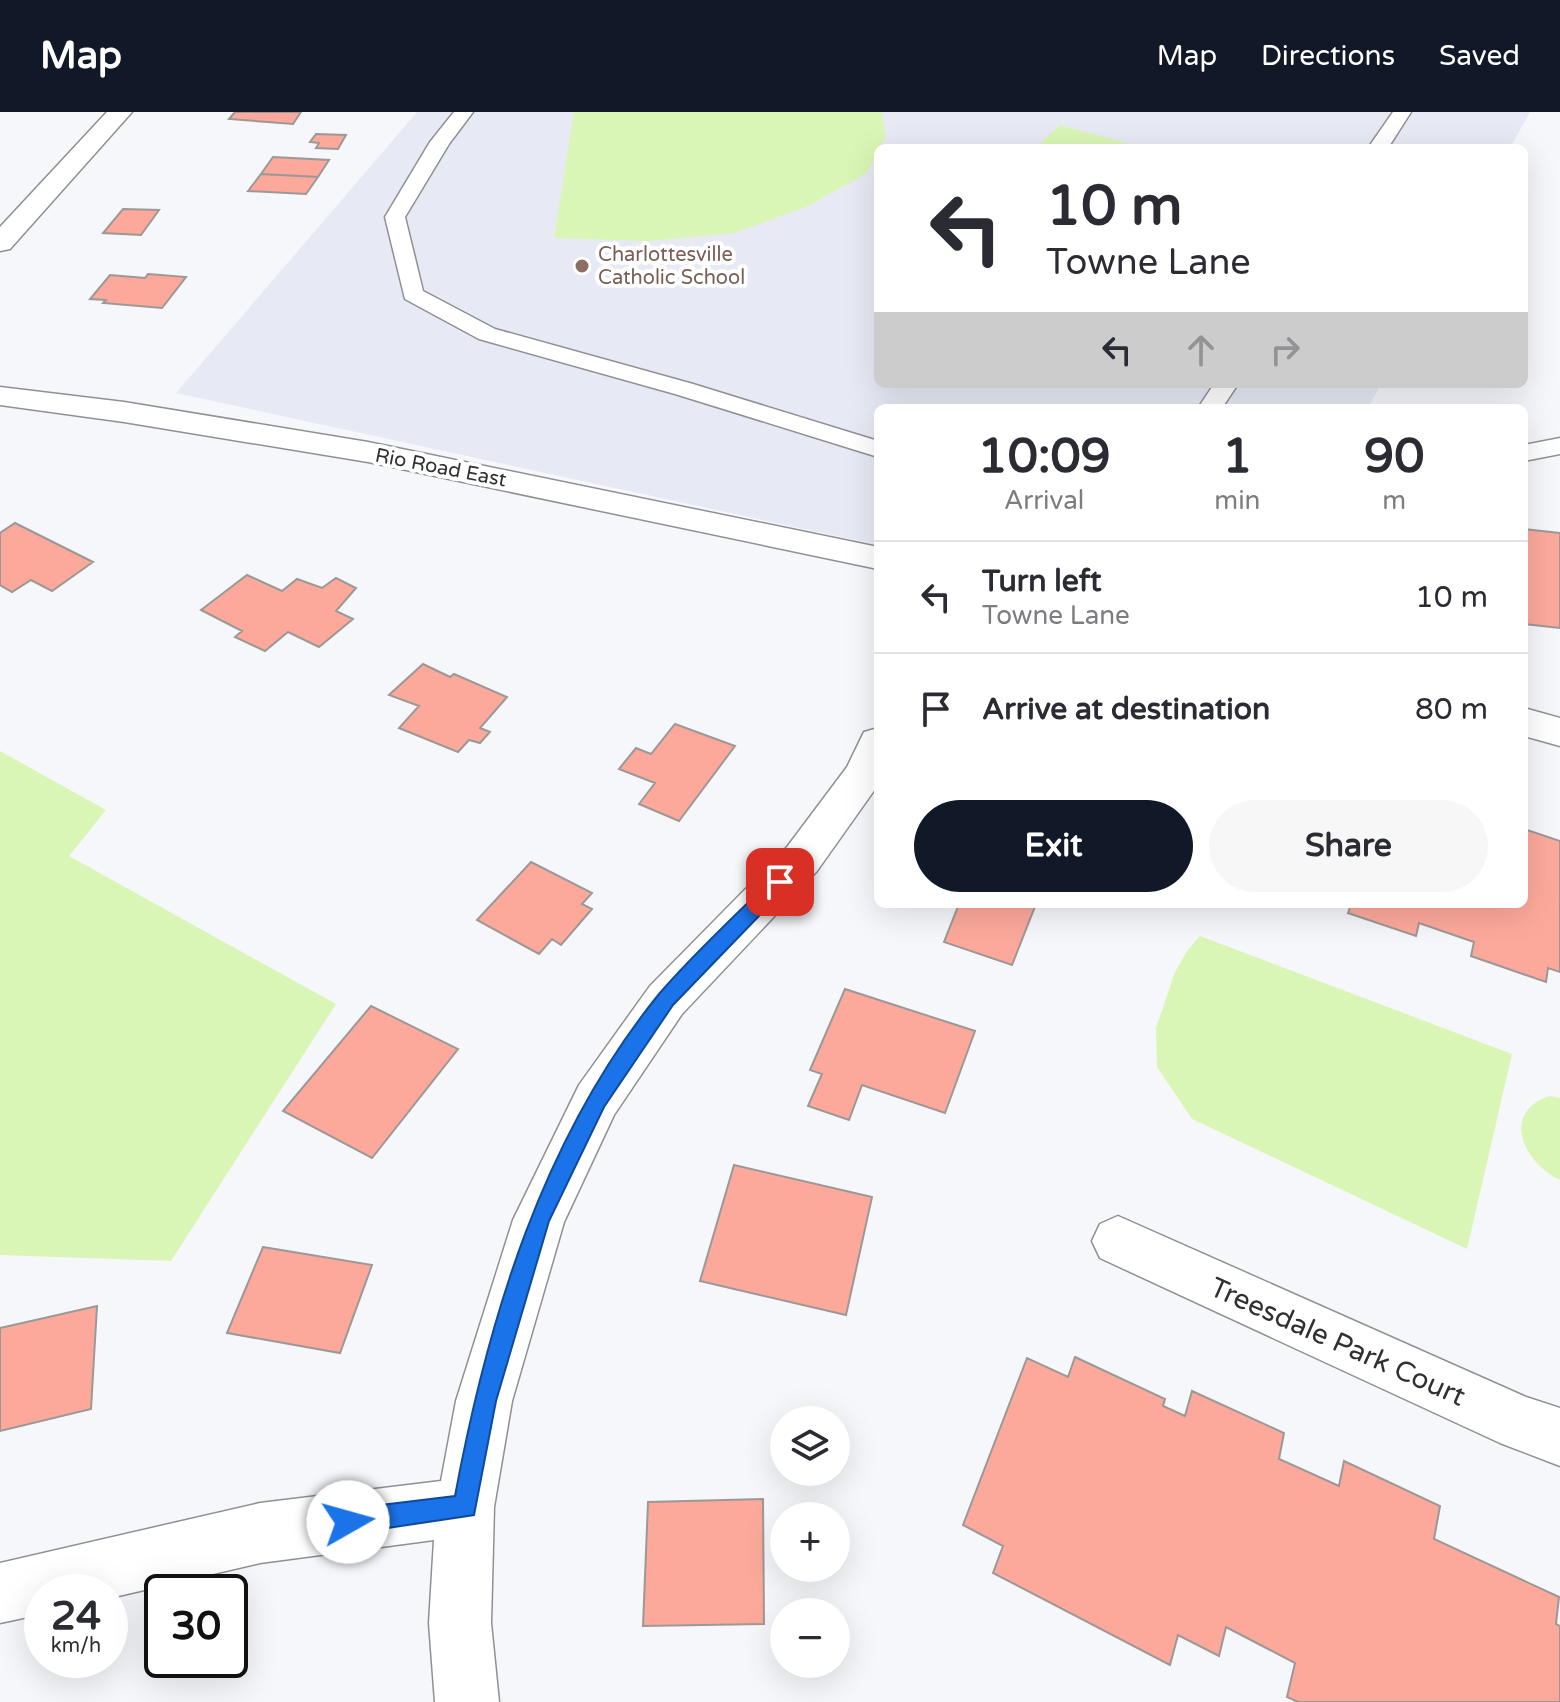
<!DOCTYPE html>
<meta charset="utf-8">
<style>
:root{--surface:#fff;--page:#f7f7f7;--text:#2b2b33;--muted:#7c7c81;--line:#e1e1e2;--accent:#111827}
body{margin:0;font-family:"Varela Round",sans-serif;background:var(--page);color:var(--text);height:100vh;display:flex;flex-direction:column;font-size:30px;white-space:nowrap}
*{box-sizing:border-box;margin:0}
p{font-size:26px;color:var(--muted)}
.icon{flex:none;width:44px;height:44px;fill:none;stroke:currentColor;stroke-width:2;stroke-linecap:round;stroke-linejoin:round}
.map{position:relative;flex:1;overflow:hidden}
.panel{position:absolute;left:874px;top:292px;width:654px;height:504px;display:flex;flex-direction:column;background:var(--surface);border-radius:12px;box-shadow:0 8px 32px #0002}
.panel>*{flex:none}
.top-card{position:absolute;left:874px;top:32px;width:654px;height:244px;border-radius:12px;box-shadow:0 8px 32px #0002;background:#fff;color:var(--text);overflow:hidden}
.buttons{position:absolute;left:770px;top:1294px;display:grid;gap:16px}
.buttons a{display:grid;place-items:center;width:80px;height:80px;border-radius:50%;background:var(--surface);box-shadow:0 8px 32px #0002;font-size:40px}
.speed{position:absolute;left:24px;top:1462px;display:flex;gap:16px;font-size:40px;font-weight:700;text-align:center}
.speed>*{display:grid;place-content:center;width:104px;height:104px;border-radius:50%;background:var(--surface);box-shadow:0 8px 32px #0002;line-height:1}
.speed small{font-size:20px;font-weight:400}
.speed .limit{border:4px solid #111;border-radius:12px;background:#fff;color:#111}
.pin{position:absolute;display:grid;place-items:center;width:68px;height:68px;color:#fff;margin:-34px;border-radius:16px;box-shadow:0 4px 12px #0006}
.me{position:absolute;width:88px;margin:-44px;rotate:83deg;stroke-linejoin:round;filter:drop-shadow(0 0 6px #0008)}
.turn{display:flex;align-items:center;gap:28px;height:168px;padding:0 40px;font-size:36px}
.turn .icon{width:104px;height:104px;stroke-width:2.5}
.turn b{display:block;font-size:56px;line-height:68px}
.lanes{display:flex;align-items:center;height:76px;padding:0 40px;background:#0003;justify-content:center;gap:40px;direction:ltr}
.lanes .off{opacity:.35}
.eta{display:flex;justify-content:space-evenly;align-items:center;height:136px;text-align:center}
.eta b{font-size:48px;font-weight:700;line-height:56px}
.button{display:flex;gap:16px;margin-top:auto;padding:16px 40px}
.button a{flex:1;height:92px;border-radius:48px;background:var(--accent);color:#fff;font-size:32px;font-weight:700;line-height:92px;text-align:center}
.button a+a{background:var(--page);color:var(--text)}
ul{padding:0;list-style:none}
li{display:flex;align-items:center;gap:24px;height:112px;padding:0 40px;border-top:2px solid var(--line)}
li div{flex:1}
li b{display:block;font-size:30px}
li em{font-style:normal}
header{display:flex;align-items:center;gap:48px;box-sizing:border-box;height:112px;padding:0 40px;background:var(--accent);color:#fff}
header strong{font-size:38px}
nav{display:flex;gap:44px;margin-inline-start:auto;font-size:28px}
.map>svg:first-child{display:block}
.built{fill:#e7eaf5}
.green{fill:#daf6b6}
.building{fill:#fca99b;stroke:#9c9897;stroke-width:2}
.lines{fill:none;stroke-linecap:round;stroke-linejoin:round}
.lane-casing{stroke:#909094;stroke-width:3}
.street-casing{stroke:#909094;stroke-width:3}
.secondary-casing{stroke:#909094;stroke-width:3}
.lane{fill:#fff;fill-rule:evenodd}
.street{fill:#fff;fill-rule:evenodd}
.secondary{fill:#fff;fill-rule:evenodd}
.route{fill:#1a73e8;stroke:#114b97;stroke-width:2}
.education-dot{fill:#8d6e63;stroke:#fff;stroke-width:3}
.labels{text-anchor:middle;stroke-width:8;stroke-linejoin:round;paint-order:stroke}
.far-education-label{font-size:20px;fill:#785e54;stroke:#fff;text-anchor:start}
.far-street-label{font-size:20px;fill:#2f3031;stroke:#fff}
.near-street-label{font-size:28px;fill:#2f3031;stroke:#fff}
</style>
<header>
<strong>Map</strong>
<nav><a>Map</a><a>Directions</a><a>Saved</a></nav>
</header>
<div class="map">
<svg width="1560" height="1590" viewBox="0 0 1560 1590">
<rect width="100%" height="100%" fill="#f6f7fb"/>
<!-- built -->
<path class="built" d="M 417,0 L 1530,0 L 1510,36 L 878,36 L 878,272 L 1381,272 L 1368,296 L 878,296 L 878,433 L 176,281 Z"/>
<!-- green -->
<path class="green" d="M 574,0 L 882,0 L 886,24 L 867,61 L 808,94 L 735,121 L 650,129 L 554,126 Z
M 1059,14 L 1060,13 L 1145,36 L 1035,36 Z
M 0,639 L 106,698 L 69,744 L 336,892 L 171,1149 L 0,1143 Z
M 1200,824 L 1512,942 L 1467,1137 L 1192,1007 L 1157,955 L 1156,916 L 1175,860 L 1187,839 Z
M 1550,984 L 1560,986 L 1560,1068 C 1523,1051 1500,1000 1550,984 Z"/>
<!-- building -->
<path class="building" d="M 235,0 L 301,0 L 293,12 L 229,7 Z
M 316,22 L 346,23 L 338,37 L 316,36 L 319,31 L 310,30 Z
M 273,45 L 329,48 L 318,65 L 261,62 Z
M 261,62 L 318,65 L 306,82 L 248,79 Z
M 123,97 L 159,98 L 141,123 L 103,121 Z
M 148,162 L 186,165 L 162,196 L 103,191 L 106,188 L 90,187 L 110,163 L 145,166 Z
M 15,411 L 93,450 L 52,479 L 31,468 L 12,480 L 0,473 L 0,421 Z
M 1524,417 L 1560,421 L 1560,516 L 1524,512 Z
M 247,463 L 282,479 L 297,467 L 322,476 L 336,466 L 356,476 L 336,499 L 353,507 L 319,535 L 288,520 L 265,539 L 235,525 L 242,519 L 201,498 Z
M 423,552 L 450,565 L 454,562 L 507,585 L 480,616 L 490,620 L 480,631 L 469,628 L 458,640 L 399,616 L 419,594 L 389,583 Z
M 675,612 L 735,634 L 679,709 L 639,692 L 655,671 L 619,657 L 636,636 L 651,642 Z
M 1524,717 L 1560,729 L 1560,860 L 1548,856 L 1546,870 L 1471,844 L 1474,830 L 1419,811 L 1416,824 L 1348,801 L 1351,792 L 1524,792 Z
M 531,750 L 592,781 L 582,792 L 592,797 L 561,833 L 552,827 L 539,842 L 477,808 Z
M 959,792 L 1036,792 L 1012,853 L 944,830 Z
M 845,877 L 975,919 L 945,1001 L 862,973 L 849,1008 L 808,994 L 822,962 L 810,958 Z
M 371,894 L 458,937 L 372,1046 L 283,999 Z
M 734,1053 L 872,1085 L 846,1203 L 700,1169 Z
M 263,1135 L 372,1153 L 340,1241 L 227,1221 Z
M 97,1194 L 91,1297 L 0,1319 L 0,1216 Z
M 1075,1245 L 1165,1287 L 1163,1294 L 1185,1304 L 1192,1279 L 1284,1321 L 1279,1347 L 1339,1374 L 1344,1349 L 1440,1394 L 1434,1427 L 1559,1485 L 1556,1512 L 1560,1514 L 1560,1590 L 1298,1590 L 1287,1585 L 1295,1551 L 1226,1515 L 1219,1544 L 1178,1523 L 1170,1553 L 993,1461 L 1003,1434 L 963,1413 L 1027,1246 L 1068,1265 Z
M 763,1387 L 764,1512 L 643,1514 L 648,1390 Z"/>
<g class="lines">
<!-- lane casing -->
<g class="lane-casing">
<path id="lane" d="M 454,0 L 473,0 L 449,32 L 405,105 L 423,179 L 495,217 L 693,272 L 878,329 L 878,345 L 675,282 L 479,227 L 405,187 L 385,105 L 430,30 Z
M 1393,0 L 1411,0 L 1388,36 L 1368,36 Z
M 1214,272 L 1238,272 L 1222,296 L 1198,296 Z
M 1560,326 L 1560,342 L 1524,349 L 1524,333 Z"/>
</g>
<!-- street casing -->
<g class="street-casing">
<path id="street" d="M 107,0 L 132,0 L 10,137 L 0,139 L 0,115 Z
M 878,616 L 878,673 L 817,759 L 682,902 L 614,1003 L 564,1110 L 512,1289 L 494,1395 L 491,1511 L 499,1590 L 435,1590 L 429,1511 L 434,1428 L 260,1451 L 110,1486 L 110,1480 L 42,1480 L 42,1502 L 0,1511 L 0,1451 L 260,1391 L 441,1369 L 456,1289 L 513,1108 L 579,973 L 650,874 L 787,735 L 847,655 L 864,620 Z
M 1118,1104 L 1526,1285 L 1560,1296 L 1560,1354 L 1500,1331 L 1100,1146 L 1092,1129 L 1100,1112 Z"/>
</g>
<!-- secondary casing -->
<g class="secondary-casing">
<path id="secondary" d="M 0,275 L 124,290 L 368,330 L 878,435 L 878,457 L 368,350 L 124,310 L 0,293 Z
M 1524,596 L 1560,606 L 1560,634 L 1524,624 Z"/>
</g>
<!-- lane -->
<use href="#lane" class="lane"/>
<!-- street -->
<use href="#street" class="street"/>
<!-- secondary -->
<use href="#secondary" class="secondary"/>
</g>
<!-- route -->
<path class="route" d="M 780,763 L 787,765 L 789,770 L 787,775 L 673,893 L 604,995 L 549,1109 L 496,1289 L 474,1403 L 348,1422 L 339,1418 L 336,1410 L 339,1401 L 348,1397 L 455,1384 C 488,1206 543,1025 659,882 C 694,841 736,803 774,765 Z"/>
<!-- markers -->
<circle class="education-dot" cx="582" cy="154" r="8"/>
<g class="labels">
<!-- far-education labels -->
<g class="far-education-label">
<text x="598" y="149">Charlottesville<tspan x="598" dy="23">Catholic School</tspan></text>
</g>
<!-- far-street labels -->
<g class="far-street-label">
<text transform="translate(441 355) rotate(11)" y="7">Rio Road East</text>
</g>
<!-- near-street labels -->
<g class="near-street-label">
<text transform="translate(1338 1229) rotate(24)" y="10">Treesdale Park Court</text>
</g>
</g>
</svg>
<div class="buttons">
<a><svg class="icon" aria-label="layers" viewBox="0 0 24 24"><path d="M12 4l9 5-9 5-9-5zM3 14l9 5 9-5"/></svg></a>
<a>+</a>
<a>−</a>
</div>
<div class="speed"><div>24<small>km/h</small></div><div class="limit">30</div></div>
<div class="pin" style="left:780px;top:770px;background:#d93025"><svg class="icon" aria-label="arrive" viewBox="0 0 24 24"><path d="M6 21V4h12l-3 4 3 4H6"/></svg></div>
<svg class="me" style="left:348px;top:1410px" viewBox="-20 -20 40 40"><circle r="19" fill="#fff"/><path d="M0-13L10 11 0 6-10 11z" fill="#1a73e8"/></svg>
<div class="top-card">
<div class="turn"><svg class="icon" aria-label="left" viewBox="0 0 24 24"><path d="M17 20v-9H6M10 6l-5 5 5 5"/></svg><div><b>10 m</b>Towne Lane</div></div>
<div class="lanes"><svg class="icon" aria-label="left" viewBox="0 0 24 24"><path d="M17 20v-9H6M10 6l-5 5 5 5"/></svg><svg class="icon off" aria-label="ahead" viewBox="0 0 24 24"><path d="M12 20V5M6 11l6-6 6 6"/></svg><svg class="icon off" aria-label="right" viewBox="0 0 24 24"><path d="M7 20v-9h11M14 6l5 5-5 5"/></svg></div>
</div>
<section class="panel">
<div class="eta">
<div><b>10:09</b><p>Arrival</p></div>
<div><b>1</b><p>min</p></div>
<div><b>90</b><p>m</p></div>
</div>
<ul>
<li><svg class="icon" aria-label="left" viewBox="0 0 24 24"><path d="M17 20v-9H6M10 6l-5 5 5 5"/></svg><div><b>Turn left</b><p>Towne Lane</p></div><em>10 m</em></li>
<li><svg class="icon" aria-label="arrive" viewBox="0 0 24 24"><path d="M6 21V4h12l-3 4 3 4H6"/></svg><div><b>Arrive at destination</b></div><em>80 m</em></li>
</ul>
<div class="button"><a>Exit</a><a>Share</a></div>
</section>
</div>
